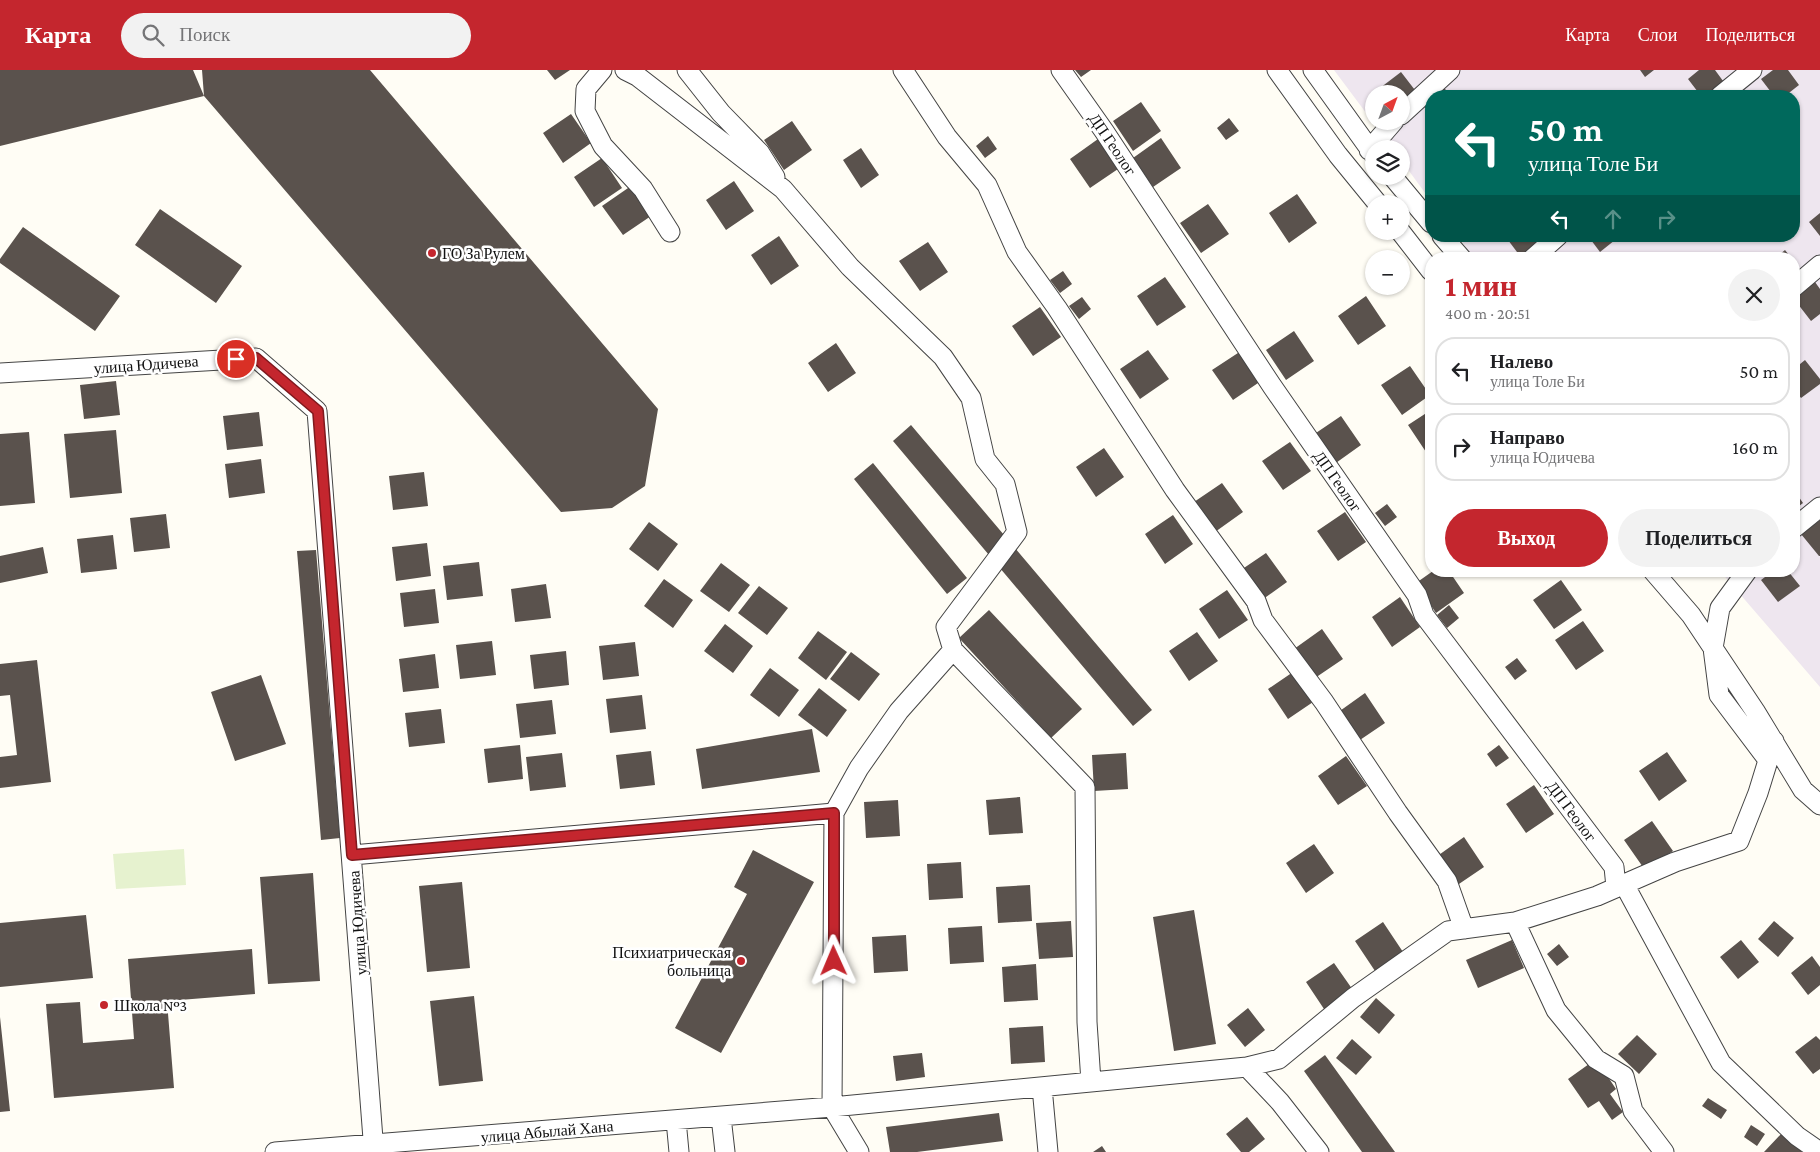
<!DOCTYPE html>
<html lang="ru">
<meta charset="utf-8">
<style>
:root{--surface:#fff;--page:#f2f2f2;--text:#202124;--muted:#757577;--line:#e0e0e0;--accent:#c4262e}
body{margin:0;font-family:"Crimson Pro",serif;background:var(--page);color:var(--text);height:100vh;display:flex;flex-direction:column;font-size:19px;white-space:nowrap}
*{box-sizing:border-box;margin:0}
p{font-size:16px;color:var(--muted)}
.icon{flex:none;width:28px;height:28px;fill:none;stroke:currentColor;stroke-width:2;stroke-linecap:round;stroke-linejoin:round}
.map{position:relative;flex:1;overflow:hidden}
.sheet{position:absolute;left:1425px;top:182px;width:375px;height:325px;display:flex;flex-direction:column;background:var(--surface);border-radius:20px;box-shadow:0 1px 4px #0004}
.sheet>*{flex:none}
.top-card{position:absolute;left:1425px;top:20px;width:375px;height:152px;border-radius:20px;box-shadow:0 1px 4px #0004;background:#00695c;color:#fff;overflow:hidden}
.needle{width:32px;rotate:41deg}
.buttons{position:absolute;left:1365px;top:15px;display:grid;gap:10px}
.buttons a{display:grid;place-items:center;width:45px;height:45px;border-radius:50%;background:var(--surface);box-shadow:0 1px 4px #0004;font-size:25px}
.pin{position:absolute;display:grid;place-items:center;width:42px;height:42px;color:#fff;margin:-21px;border:2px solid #fff;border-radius:50%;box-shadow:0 1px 5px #0007}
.me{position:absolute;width:55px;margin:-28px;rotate:359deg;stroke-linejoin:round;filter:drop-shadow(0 0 4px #0008)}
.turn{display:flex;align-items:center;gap:18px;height:105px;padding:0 20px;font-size:22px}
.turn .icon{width:65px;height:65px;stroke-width:2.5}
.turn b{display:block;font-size:35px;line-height:42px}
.lanes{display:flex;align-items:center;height:48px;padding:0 20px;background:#0003;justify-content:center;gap:25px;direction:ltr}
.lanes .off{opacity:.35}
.round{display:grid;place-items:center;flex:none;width:52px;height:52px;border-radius:26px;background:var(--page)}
.head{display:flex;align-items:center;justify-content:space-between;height:85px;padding:0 20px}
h1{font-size:30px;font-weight:700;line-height:38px;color:var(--accent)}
.cta{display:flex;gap:10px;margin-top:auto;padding:10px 20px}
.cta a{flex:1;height:58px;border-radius:30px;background:var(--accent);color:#fff;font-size:20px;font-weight:700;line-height:58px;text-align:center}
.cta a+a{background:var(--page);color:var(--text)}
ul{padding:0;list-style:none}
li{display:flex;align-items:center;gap:15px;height:68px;margin:0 10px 8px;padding:0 10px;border:2px solid var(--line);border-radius:20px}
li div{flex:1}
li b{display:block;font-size:19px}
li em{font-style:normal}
header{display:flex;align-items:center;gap:30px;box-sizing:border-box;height:70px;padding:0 25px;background:var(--accent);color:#fff}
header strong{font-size:24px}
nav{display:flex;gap:28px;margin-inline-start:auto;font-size:18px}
.search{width:350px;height:45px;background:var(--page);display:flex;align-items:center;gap:12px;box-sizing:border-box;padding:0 18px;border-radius:28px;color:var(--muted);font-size:19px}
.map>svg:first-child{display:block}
.industrial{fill:#eee6ef;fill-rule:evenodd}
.pitch{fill:#e6f2cf}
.building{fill:#5a524d}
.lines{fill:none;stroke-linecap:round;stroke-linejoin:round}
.minor-casing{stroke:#444;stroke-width:21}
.minor{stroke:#fff;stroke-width:19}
.route-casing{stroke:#7f191e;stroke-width:12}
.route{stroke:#c4262e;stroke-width:9}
.poi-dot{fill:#c4262e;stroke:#fff;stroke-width:2}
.labels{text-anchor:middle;stroke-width:5;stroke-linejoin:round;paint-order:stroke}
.street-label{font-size:16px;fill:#111;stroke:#fff}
.poi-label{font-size:16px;fill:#111;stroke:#fff;text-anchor:start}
</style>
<header>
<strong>Карта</strong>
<div class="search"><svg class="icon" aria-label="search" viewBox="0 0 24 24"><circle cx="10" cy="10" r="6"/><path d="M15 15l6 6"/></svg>Поиск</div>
<nav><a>Карта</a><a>Слои</a><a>Поделиться</a></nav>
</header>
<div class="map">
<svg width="1820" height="1082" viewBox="0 0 1820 1082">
<rect width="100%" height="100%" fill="#fffdf5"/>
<!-- industrial -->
<path class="industrial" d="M 1334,0 L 1820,0 L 1820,617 L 1720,501 L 1794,501 L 1794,189 L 1474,189 L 1458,166 L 1794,166 L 1794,26 L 1431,26 L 1431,131 L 1401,90 L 1401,79 L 1393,79 ZM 1374,24 L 1401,24 L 1401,51 L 1374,51 Z"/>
<!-- pitch -->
<path class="pitch" d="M 184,779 L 186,815 L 116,819 L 113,784 Z"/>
<!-- building -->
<path class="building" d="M 0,0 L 193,0 L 204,26 L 0,76 Z
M 202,0 L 370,0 L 658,339 L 645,416 L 612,438 L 561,442 L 204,26 Z
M 547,0 L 570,0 L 555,10 Z
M 1075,0 L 1091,0 L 1081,7 Z
M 1640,0 L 1654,0 L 1645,7 Z
M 1699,0 L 1715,0 L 1726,15 L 1711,26 L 1701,26 L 1688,9 Z
M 1773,0 L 1788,0 L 1799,15 L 1785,26 L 1774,26 L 1761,9 Z
M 1401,2 L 1418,24 L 1401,37 L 1401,24 L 1384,24 L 1380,18 Z
M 1443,16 L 1450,26 L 1431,26 L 1431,45 L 1421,33 Z
M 1141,32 L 1161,61 L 1133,81 L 1113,51 Z
M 571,44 L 591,73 L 563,93 L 543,63 Z
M 1229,48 L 1239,61 L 1226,70 L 1217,58 Z
M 792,51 L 812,80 L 784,100 L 764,70 Z
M 988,66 L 997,79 L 985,88 L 976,76 Z
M 1161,68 L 1181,98 L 1153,117 L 1133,88 Z
M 1098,69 L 1118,99 L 1090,118 L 1070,89 Z
M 861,78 L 879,105 L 861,118 L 843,90 Z
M 602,88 L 622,118 L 594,137 L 574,107 Z
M 734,111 L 754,141 L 726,160 L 706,130 Z
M 631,116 L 651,146 L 623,165 L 602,136 Z
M 1297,124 L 1317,153 L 1289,173 L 1269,143 Z
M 1208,134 L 1229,164 L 1201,183 L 1180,153 Z
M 160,139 L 242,196 L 216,233 L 135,175 Z
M 1820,143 L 1820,166 L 1809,152 Z
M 23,157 L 120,226 L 95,261 L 0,193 L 0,189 Z
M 779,166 L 799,196 L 771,215 L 751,185 Z
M 1505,166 L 1539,166 L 1542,170 L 1520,186 Z
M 1588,166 L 1620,166 L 1600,182 Z
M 928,172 L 948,202 L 920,221 L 899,191 Z
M 1785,180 L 1792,189 L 1774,189 Z
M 1794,191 L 1802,202 L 1794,209 Z
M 1063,201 L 1072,214 L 1060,223 L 1050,210 Z
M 1165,207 L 1186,237 L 1157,256 L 1137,226 Z
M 1815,212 L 1820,219 L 1820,244 L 1811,251 L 1794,229 Z
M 1366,226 L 1386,256 L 1358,275 L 1338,246 Z
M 1082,227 L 1091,239 L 1079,249 L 1069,236 Z
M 1040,237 L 1061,267 L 1033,286 L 1012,256 Z
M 1294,261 L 1314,291 L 1286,310 L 1266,280 Z
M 836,273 L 856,303 L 828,322 L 808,293 Z
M 1148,280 L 1169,309 L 1140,329 L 1120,299 Z
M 1241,281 L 1261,311 L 1233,330 L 1212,300 Z
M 1805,290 L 1820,309 L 1820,314 L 1801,328 L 1794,319 L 1794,299 Z
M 1410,296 L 1430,325 L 1402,345 L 1381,315 Z
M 116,311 L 120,345 L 84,349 L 80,315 Z
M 1431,340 L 1431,383 L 1428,385 L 1408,355 Z
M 259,342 L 263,376 L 227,380 L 223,346 Z
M 1341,346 L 1361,375 L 1333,395 L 1313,365 Z
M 911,355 L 1152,640 L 1133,656 L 893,371 Z
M 116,360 L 122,423 L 70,428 L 64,364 Z
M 29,362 L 35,433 L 0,436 L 0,364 Z
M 1290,372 L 1311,401 L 1283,420 L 1262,391 Z
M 1104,378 L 1124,407 L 1096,427 L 1076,397 Z
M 261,389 L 265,423 L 229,428 L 225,394 Z
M 873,393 L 967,508 L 947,524 L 854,409 Z
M 424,402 L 428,436 L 393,440 L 389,406 Z
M 1222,413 L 1243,442 L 1215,462 L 1194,432 Z
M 1794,420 L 1803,433 L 1794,440 Z
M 1387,434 L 1397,447 L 1385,456 L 1375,443 Z
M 1345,442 L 1366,472 L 1338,491 L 1317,461 Z
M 166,444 L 170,478 L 134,482 L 130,448 Z
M 1173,445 L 1193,474 L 1165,494 L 1145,464 Z
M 1820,450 L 1820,486 L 1819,486 L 1801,464 Z
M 649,452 L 678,474 L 658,501 L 629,479 Z
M 113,465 L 117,499 L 81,503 L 77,469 Z
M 427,473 L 431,506 L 396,511 L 392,477 Z
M 43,477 L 48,503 L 0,513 L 0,486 Z
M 316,480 L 340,768 L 321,770 L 297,481 Z
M 1266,483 L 1287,512 L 1259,532 L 1238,502 Z
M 479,492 L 483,526 L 447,530 L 443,496 Z
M 721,493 L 750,515 L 729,542 L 700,521 Z
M 1433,501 L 1449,501 L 1464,523 L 1436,543 L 1416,513 Z
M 1773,501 L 1788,501 L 1800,516 L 1778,532 L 1761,510 Z
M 664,509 L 693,530 L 673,558 L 644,536 Z
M 1561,510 L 1582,540 L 1554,559 L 1533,530 Z
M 546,514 L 551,548 L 515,552 L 511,519 Z
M 759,516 L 788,538 L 767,565 L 738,543 Z
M 435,519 L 439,553 L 404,557 L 400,523 Z
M 1227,520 L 1248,550 L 1219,569 L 1199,539 Z
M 1400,527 L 1420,557 L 1392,577 L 1372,547 Z
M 1449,535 L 1459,548 L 1447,558 L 1437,545 Z
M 989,540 L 1082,639 L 1051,668 L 959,568 Z
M 1583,551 L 1604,581 L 1576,600 L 1555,570 Z
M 725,554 L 753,576 L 733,603 L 704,581 Z
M 1322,559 L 1343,589 L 1315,608 L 1294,579 Z
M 818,561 L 847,582 L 826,610 L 798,588 Z
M 1197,562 L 1218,591 L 1189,611 L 1169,581 Z
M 492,571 L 496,605 L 460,609 L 456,575 Z
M 635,572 L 639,606 L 603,610 L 599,576 Z
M 566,581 L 569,615 L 534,619 L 530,585 Z
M 851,582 L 880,604 L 859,631 L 830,609 Z
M 435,584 L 439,618 L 403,622 L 399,589 Z
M 1517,588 L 1527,601 L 1515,610 L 1505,597 Z
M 37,590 L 51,712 L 0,718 L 0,687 L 17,685 L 10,625 L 0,626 L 0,594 Z
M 770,598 L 799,620 L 779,647 L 750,625 Z
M 1296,600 L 1316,630 L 1288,649 L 1268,619 Z
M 261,605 L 286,674 L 235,691 L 211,622 Z
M 819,618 L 847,640 L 827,667 L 798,645 Z
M 1365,623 L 1385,653 L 1357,672 L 1337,643 Z
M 642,625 L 646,659 L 610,663 L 606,629 Z
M 552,630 L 556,664 L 520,668 L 516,634 Z
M 441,639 L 445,673 L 409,677 L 405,643 Z
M 812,659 L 820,702 L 702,719 L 696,679 Z
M 520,675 L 523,709 L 488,713 L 484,679 Z
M 1499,675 L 1509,688 L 1496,697 L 1487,684 Z
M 651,681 L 655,715 L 620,719 L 616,685 Z
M 1667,682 L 1687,711 L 1659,731 L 1639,701 Z
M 562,683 L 566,717 L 530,721 L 526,687 Z
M 1126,683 L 1128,719 L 1094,721 L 1092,685 Z
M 1346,686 L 1367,716 L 1338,735 L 1318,706 Z
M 1534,715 L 1554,744 L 1526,763 L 1506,734 Z
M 1020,727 L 1023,763 L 989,765 L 986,730 Z
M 898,730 L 900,766 L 866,768 L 864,732 Z
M 1652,751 L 1673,781 L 1645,800 L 1624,770 Z
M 1464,767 L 1484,797 L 1456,816 L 1436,787 Z
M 1314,774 L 1334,803 L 1306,823 L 1286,793 Z
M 753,780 L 814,812 L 721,983 L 675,958 L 747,824 L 734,817 Z
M 961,792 L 963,828 L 929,830 L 927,794 Z
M 313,803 L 320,911 L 268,914 L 260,807 Z
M 462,812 L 470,898 L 427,902 L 419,816 Z
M 1030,815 L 1032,851 L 998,853 L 996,817 Z
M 1194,840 L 1216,974 L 1174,981 L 1153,847 Z
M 86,845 L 93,908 L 0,917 L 0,853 Z
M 1071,851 L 1073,887 L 1039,889 L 1036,853 Z
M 1774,851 L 1794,868 L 1778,887 L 1758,869 Z
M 1383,852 L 1403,882 L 1375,901 L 1355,871 Z
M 982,856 L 984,892 L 950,894 L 948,858 Z
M 906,865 L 908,901 L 874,903 L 872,867 Z
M 1512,870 L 1524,898 L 1478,918 L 1466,890 Z
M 1741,870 L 1759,892 L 1738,909 L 1720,887 Z
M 1559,874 L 1569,887 L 1557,896 L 1547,884 Z
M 252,879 L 255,924 L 167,931 L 174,1018 L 54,1028 L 46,934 L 80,932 L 83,973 L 134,969 L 128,889 Z
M 1812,886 L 1820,897 L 1820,915 L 1808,925 L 1791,903 Z
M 1334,893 L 1355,923 L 1326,942 L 1306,912 Z
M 1036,894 L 1038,930 L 1004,932 L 1002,897 Z
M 474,926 L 483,1011 L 439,1016 L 430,931 Z
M 1376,928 L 1395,945 L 1379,964 L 1360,947 Z
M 1248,938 L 1265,960 L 1245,977 L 1227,955 Z
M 0,947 L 10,1041 L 0,1042 Z
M 1043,956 L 1045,992 L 1011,994 L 1009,958 Z
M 1637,965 L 1657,984 L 1639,1004 L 1618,984 Z
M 1816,966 L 1820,970 L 1820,999 L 1813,1004 L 1795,982 Z
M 1352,969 L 1372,987 L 1356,1005 L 1336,988 Z
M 922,983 L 925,1007 L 896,1011 L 893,986 Z
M 1325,985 L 1395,1082 L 1362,1082 L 1304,1001 Z
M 1596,989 L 1616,1019 L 1610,1024 L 1623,1042 L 1612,1050 L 1599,1031 L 1588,1038 L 1568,1009 Z
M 1708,1028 L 1727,1040 L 1721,1049 L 1702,1036 Z
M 999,1043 L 1003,1071 L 917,1082 L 890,1082 L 886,1057 Z
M 1247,1047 L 1265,1069 L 1249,1082 L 1241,1082 L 1226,1064 Z
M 1751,1055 L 1765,1064 L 1757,1076 L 1744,1067 Z
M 1782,1063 L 1802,1082 L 1764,1082 Z
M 1102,1076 L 1106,1082 L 1093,1082 Z"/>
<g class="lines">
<!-- minor casing -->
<g class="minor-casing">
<path id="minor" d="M 602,0 L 586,19 L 585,41 L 603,76 L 643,119 L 670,162
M 625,0 L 637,6 L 783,119 L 850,197 L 943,287 L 971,328 L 985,389 L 1005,414 L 1017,462 L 946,557 L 953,580
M 687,0 L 721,43 L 760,83 L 775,107
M 903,0 L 947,67 L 987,115 L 1017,182 L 1057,238 L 1175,420 L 1256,531 L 1263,550 L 1324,632 L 1398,743 L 1447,811 L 1464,859
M 1061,0 L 1104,61 L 1272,316 L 1417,525 L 1424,545 L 1614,797 L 1616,817
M 1277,0 L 1338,85 L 1378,134
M 1313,0 L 1374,85
M 1720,26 L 1752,0
M 1401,45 L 1450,0
M 1369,80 L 1394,51
M 1392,106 L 1431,153
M 1400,161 L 1431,201
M 1442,166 L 1462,189
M 1532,189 L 1558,166
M 1794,217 L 1820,195
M 0,303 L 256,288 L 317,341 L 374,1082
M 1794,458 L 1820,437
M 1653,501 L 1691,545 L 1755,641 L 1803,720 L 1820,735
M 1747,501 L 1720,538 L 1713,578 L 1719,625 L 1768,690
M 352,785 L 834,743
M 1624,814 L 1721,993 L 1797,1066 L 1820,1082
M 1515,852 L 1556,940 L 1596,989 L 1624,1006 L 1633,1041 L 1664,1082
M 1247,997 L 1280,1032 L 1319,1082
M 1042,1017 L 1048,1082
M 721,1047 L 725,1082
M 676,1050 L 679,1082
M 275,1082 L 832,1037 L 1247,997 L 1279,989 L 1353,928 L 1448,861 L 1515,852 L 1597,826 L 1675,792 L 1739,771 L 1758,723 L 1774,671
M 859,1082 L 832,1037 L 834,743 L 859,698 L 899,641 L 953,580 L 1085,717 L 1087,952 L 1091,1012"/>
</g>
<!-- minor -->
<use href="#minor" class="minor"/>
</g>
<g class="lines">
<!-- route casing -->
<g class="route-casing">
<path id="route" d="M 236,289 L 256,288 L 318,341 L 352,785 L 834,743 L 834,891"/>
</g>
<!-- route -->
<use href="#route" class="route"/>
</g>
<!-- markers -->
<g class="poi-dot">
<circle cx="432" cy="183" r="5"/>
<circle cx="741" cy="891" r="5"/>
<circle cx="104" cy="935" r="5"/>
</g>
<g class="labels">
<!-- street labels -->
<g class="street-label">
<text transform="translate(1113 74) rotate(56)" y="6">ДП Геолог</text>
<text transform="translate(146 294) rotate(-4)" y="6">улица Юдичева</text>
<text transform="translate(1338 411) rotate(55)" y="6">ДП Геолог</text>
<text transform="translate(1572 741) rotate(53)" y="6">ДП Геолог</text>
<text transform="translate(357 853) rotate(-94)" y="6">улица Юдичева</text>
<text transform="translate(547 1061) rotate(-5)" y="6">улица Абылай Хана</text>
</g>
<!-- poi labels -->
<g class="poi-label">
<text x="442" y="189">ГО За Рулем</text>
<text x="731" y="888" text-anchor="end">Психиатрическая<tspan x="731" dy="18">больница</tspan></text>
<text x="114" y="941">Школа №3</text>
</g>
</g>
</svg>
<div class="buttons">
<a><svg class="needle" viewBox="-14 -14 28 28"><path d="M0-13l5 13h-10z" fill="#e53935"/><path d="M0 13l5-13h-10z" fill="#757577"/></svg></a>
<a><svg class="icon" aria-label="layers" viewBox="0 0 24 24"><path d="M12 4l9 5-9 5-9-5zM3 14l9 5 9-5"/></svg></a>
<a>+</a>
<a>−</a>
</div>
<div class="pin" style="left:236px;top:289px;background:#d93025"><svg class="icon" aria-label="arrive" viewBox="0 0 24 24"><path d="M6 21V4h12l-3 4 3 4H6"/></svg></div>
<svg class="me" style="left:834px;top:891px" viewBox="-20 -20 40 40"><path d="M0-17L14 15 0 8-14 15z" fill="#c4262e" stroke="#fff" stroke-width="4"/></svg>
<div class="top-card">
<div class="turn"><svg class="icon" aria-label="left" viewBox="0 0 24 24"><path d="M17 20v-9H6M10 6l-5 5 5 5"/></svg><div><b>50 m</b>улица Толе Би</div></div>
<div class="lanes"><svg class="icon" aria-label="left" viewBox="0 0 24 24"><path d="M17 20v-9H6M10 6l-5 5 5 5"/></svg><svg class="icon off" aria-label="ahead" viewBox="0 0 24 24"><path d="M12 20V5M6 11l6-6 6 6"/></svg><svg class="icon off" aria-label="right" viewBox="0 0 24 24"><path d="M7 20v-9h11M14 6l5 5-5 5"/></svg></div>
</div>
<section class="sheet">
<div class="head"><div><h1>1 мин</h1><p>400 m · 20:51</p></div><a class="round"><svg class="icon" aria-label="close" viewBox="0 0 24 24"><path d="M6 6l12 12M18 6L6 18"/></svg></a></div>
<ul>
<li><svg class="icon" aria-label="left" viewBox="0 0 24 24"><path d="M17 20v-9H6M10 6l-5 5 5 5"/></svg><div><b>Налево</b><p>улица Толе Би</p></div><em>50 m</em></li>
<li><svg class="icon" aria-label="right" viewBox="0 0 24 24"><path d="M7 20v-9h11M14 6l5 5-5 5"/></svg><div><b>Направо</b><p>улица Юдичева</p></div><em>160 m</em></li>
</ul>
<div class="cta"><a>Выход</a><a>Поделиться</a></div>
</section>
</div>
